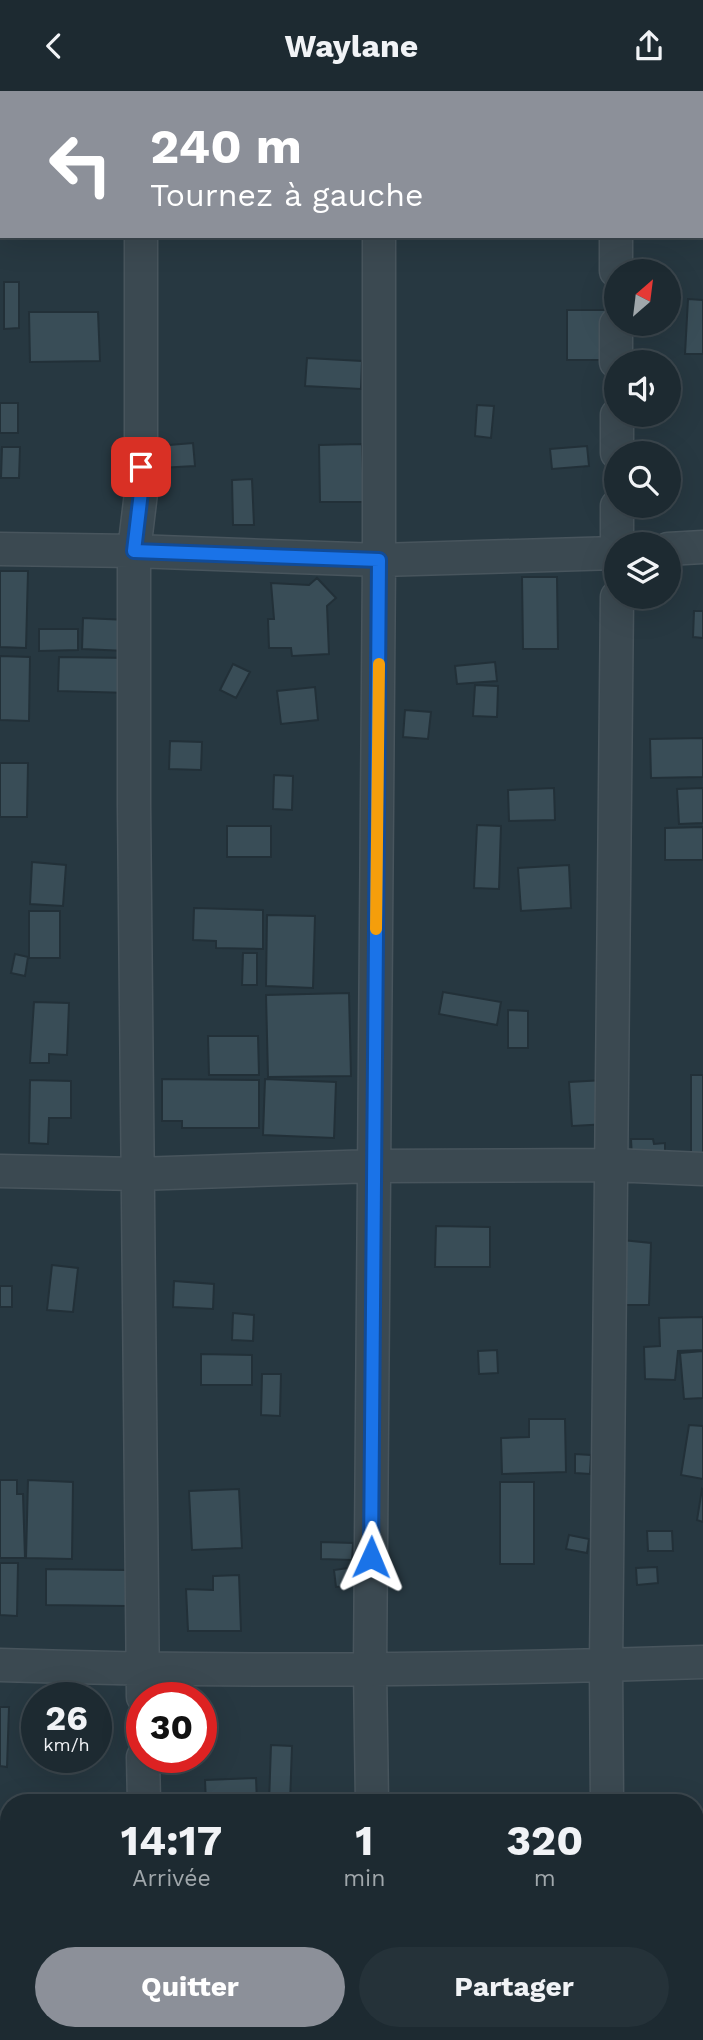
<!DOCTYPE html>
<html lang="fr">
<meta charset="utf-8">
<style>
:root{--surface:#1d2a31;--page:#253239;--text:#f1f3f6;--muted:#a0a7ab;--line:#3b464d;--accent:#8c9099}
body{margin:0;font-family:"Work Sans",sans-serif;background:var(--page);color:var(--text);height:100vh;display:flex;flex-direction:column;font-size:26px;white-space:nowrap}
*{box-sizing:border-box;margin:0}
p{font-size:23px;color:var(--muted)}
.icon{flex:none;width:38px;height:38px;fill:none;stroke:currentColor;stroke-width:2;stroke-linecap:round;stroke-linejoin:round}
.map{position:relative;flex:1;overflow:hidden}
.drawer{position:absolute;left:0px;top:1703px;width:704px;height:247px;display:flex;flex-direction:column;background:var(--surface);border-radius:28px 28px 0 0;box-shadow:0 7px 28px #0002,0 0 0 2px var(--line)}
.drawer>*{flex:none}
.top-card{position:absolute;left:0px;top:0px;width:704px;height:147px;box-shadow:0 7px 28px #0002,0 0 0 2px var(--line);background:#8c9099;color:#fff;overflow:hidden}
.needle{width:46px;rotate:28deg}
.controls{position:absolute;left:604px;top:168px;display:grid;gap:14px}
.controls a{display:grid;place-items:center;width:77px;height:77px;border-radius:50%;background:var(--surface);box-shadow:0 7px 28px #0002,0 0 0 2px var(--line);font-size:35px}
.speed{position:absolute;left:21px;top:1591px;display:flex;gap:14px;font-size:35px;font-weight:700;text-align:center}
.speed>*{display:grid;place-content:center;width:91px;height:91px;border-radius:50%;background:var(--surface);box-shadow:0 7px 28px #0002,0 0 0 2px var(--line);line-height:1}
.speed small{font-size:18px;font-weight:400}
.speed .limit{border:10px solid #d22;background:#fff;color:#111}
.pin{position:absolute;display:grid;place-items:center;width:60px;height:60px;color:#fff;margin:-30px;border-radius:14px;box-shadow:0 4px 10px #0006}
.me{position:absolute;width:77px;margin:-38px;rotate:1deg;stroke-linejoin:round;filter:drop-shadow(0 0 5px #0008)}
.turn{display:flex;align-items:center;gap:24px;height:147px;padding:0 35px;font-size:32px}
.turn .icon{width:91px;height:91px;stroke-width:2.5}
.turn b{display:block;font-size:49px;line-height:60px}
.eta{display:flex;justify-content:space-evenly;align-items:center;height:119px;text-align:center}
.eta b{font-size:42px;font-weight:700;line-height:49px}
.button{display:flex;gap:14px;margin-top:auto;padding:14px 35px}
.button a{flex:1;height:80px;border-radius:42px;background:var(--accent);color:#fff;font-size:28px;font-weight:700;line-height:80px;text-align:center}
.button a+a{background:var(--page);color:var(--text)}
header{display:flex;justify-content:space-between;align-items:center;height:91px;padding:0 35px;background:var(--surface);font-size:32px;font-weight:700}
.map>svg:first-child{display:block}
.building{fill:#394d57;stroke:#223038;stroke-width:2}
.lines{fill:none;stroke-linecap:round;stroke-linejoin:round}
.minor-casing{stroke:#48555d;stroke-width:35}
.minor{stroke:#3b4951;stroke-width:32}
.route-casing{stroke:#114b97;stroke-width:18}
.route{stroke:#1a73e8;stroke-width:12}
.slow{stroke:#f59e0b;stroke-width:12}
</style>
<header><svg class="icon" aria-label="back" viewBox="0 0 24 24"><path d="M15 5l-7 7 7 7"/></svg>Waylane<svg class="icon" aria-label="share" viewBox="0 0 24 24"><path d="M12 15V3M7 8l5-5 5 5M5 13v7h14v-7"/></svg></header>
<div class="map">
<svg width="703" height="1949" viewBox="0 0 703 1949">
<rect width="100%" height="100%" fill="#273841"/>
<!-- building -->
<path class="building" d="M 265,0 L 351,0 L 351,2 L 265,2 Z
M 449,0 L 494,0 L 494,2 L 449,2 Z
M 502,0 L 555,0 L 555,2 L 502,2 Z
M 4,191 L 19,191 L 19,237 L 4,238 Z
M 688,208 L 703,209 L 703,263 L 685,263 Z
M 567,219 L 607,219 L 608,269 L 567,269 Z
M 29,221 L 98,221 L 100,270 L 30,271 Z
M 307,267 L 362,270 L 361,298 L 305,295 Z
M 0,312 L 18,312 L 18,342 L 0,342 Z
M 477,314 L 494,315 L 491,347 L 475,345 Z
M 193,352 L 195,375 L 159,377 L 157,355 Z
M 362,353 L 364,411 L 320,411 L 319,354 Z
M 587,355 L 589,375 L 552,378 L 550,358 Z
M 2,356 L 20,356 L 19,387 L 1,387 Z
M 252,388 L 254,434 L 233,434 L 232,389 Z
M 0,480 L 28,480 L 26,557 L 0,556 Z
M 522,486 L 557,486 L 558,558 L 523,558 Z
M 317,487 L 336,507 L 327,515 L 329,563 L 292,565 L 291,557 L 269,557 L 268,528 L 274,528 L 271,492 L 309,494 Z
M 694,520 L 703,520 L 703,547 L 693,546 Z
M 83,527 L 128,529 L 127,560 L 82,558 Z
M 39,538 L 78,538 L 78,559 L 39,560 Z
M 0,565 L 30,566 L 29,630 L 0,629 Z
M 59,566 L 130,567 L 130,602 L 58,600 Z
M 495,571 L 497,590 L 457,593 L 455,575 Z
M 233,573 L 250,581 L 236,607 L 220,599 Z
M 475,594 L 498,595 L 497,626 L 473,625 Z
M 315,596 L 318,629 L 281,633 L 277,600 Z
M 405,619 L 431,621 L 428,648 L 403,646 Z
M 703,647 L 703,686 L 651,687 L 650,648 Z
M 170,650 L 202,651 L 201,679 L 169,678 Z
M 0,672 L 28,672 L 27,726 L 0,726 Z
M 274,684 L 293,685 L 292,719 L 273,718 Z
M 554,697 L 555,729 L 509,730 L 508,699 Z
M 703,697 L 703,732 L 679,733 L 677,698 Z
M 477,734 L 501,735 L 499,798 L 474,797 Z
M 227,735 L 271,735 L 271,766 L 227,766 Z
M 703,736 L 703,769 L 665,769 L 665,737 Z
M 32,771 L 66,774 L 63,815 L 30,813 Z
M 569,774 L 571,817 L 521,820 L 518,777 Z
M 194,817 L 263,819 L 263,858 L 216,857 L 216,850 L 193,849 Z
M 29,820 L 60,820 L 60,867 L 29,867 Z
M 267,824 L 315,825 L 313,897 L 266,895 Z
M 243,862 L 257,862 L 257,894 L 242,894 Z
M 15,863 L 28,866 L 25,885 L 11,882 Z
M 443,901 L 501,911 L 497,934 L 439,923 Z
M 349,902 L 351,985 L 268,986 L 266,904 Z
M 34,911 L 69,912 L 67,964 L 49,963 L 49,972 L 30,972 Z
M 508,919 L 528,920 L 528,957 L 508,957 Z
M 208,945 L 258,945 L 259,984 L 209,984 Z
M 691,984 L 703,984 L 703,1063 L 691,1063 Z
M 162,988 L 259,989 L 259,1037 L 182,1037 L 182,1030 L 162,1030 Z
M 265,988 L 336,991 L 334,1047 L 263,1044 Z
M 30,989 L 71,990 L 71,1027 L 49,1027 L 48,1053 L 29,1052 Z
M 605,989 L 608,1033 L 572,1035 L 569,991 Z
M 631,1048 L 653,1048 L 654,1053 L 665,1052 L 665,1066 L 632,1067 Z
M 436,1135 L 490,1136 L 490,1176 L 435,1176 Z
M 622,1149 L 651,1152 L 649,1214 L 619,1214 Z
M 52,1174 L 78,1177 L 73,1221 L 47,1219 Z
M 174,1190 L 214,1193 L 213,1218 L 173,1216 Z
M 0,1195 L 12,1195 L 12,1216 L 0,1216 Z
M 233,1222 L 254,1224 L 253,1250 L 232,1249 Z
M 703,1226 L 703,1259 L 678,1260 L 675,1289 L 645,1288 L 644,1256 L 660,1255 L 659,1227 Z
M 497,1259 L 498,1282 L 479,1283 L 478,1260 Z
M 703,1260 L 703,1307 L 684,1308 L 680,1262 Z
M 201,1263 L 252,1264 L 252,1294 L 201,1294 Z
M 262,1283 L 281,1283 L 280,1325 L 261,1324 Z
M 529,1328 L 565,1328 L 566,1381 L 502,1383 L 501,1347 L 529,1346 Z
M 689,1334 L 703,1335 L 703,1388 L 681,1384 Z
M 575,1363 L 591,1364 L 590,1383 L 575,1382 Z
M 0,1389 L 17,1389 L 17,1403 L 23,1403 L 25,1467 L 0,1467 Z
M 28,1389 L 73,1391 L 72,1468 L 26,1467 Z
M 500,1391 L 534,1391 L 534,1473 L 500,1473 Z
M 239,1398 L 242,1457 L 192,1459 L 189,1400 Z
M 702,1398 L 703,1399 L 703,1431 L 697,1429 Z
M 647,1440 L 672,1440 L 673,1460 L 648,1460 Z
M 569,1444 L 589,1448 L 587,1462 L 566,1458 Z
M 321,1451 L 353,1452 L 352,1469 L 321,1468 Z
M 0,1472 L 18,1472 L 17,1525 L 0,1524 Z
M 355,1476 L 357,1494 L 336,1496 L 334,1479 Z
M 657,1476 L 658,1492 L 637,1494 L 636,1477 Z
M 46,1478 L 126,1479 L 126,1515 L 46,1514 Z
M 239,1484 L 241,1540 L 188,1540 L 186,1498 L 213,1499 L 213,1485 Z
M 0,1616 L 9,1616 L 7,1676 L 0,1675 Z
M 271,1654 L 292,1655 L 290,1712 L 269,1712 Z
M 256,1687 L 257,1712 L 206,1712 L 205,1689 Z
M 695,1771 L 703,1771 L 703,1842 L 695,1842 Z"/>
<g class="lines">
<!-- minor casing -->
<g class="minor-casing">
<path id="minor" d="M 615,0 L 615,2
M 142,2 L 142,0
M 380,2 L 380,0
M 141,145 L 141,402 L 134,460 L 134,714 L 143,1606
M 616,145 L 616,180
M 616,233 L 616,271
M 617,324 L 617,362
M 617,415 L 617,453
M 0,458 L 134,460 L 379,469 L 616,462
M 668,458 L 703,456
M 0,1080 L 137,1083 L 374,1075 L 612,1074 L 703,1078
M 0,1574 C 234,1582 469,1579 703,1571
M 143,1666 L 144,1712
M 372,1712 L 370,1578 L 379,469 L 379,145
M 607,1712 L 606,1574 L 617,506
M 146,1941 L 146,1949
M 375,1941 L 375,1949
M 610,1941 L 610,1949"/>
</g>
<!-- minor -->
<use href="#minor" class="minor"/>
</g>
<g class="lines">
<!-- route casing -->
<g class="route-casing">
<path id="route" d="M 141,376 L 141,401 L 134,460 L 379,469 L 371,1466"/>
</g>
<!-- route -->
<use href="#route" class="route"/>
<!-- slow -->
<path class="slow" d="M 376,838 L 379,573"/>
</g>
</svg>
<div class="controls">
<a><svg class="needle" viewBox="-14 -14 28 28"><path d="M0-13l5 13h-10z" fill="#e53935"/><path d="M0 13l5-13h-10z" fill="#a0a7ab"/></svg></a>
<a><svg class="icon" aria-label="sound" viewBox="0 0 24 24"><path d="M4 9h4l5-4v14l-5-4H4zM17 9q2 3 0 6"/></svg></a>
<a><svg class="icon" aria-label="search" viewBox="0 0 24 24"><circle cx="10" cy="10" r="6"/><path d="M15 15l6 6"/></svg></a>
<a><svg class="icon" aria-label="layers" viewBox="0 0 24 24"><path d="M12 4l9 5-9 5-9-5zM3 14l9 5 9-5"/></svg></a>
</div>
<div class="speed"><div>26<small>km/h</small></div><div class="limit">30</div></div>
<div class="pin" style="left:141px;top:376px;background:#d93025"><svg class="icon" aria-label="arrive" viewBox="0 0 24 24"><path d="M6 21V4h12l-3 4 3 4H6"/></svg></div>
<svg class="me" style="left:371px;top:1466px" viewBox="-20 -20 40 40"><path d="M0-17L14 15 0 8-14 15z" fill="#1a73e8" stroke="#fff" stroke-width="4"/></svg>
<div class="top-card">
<div class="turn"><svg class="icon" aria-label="left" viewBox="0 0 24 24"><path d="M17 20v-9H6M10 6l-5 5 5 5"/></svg><div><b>240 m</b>Tournez à gauche</div></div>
</div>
<section class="drawer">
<div class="eta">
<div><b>14:17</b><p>Arrivée</p></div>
<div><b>1</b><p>min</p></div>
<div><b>320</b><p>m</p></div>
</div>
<div class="button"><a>Quitter</a><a>Partager</a></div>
</section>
</div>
